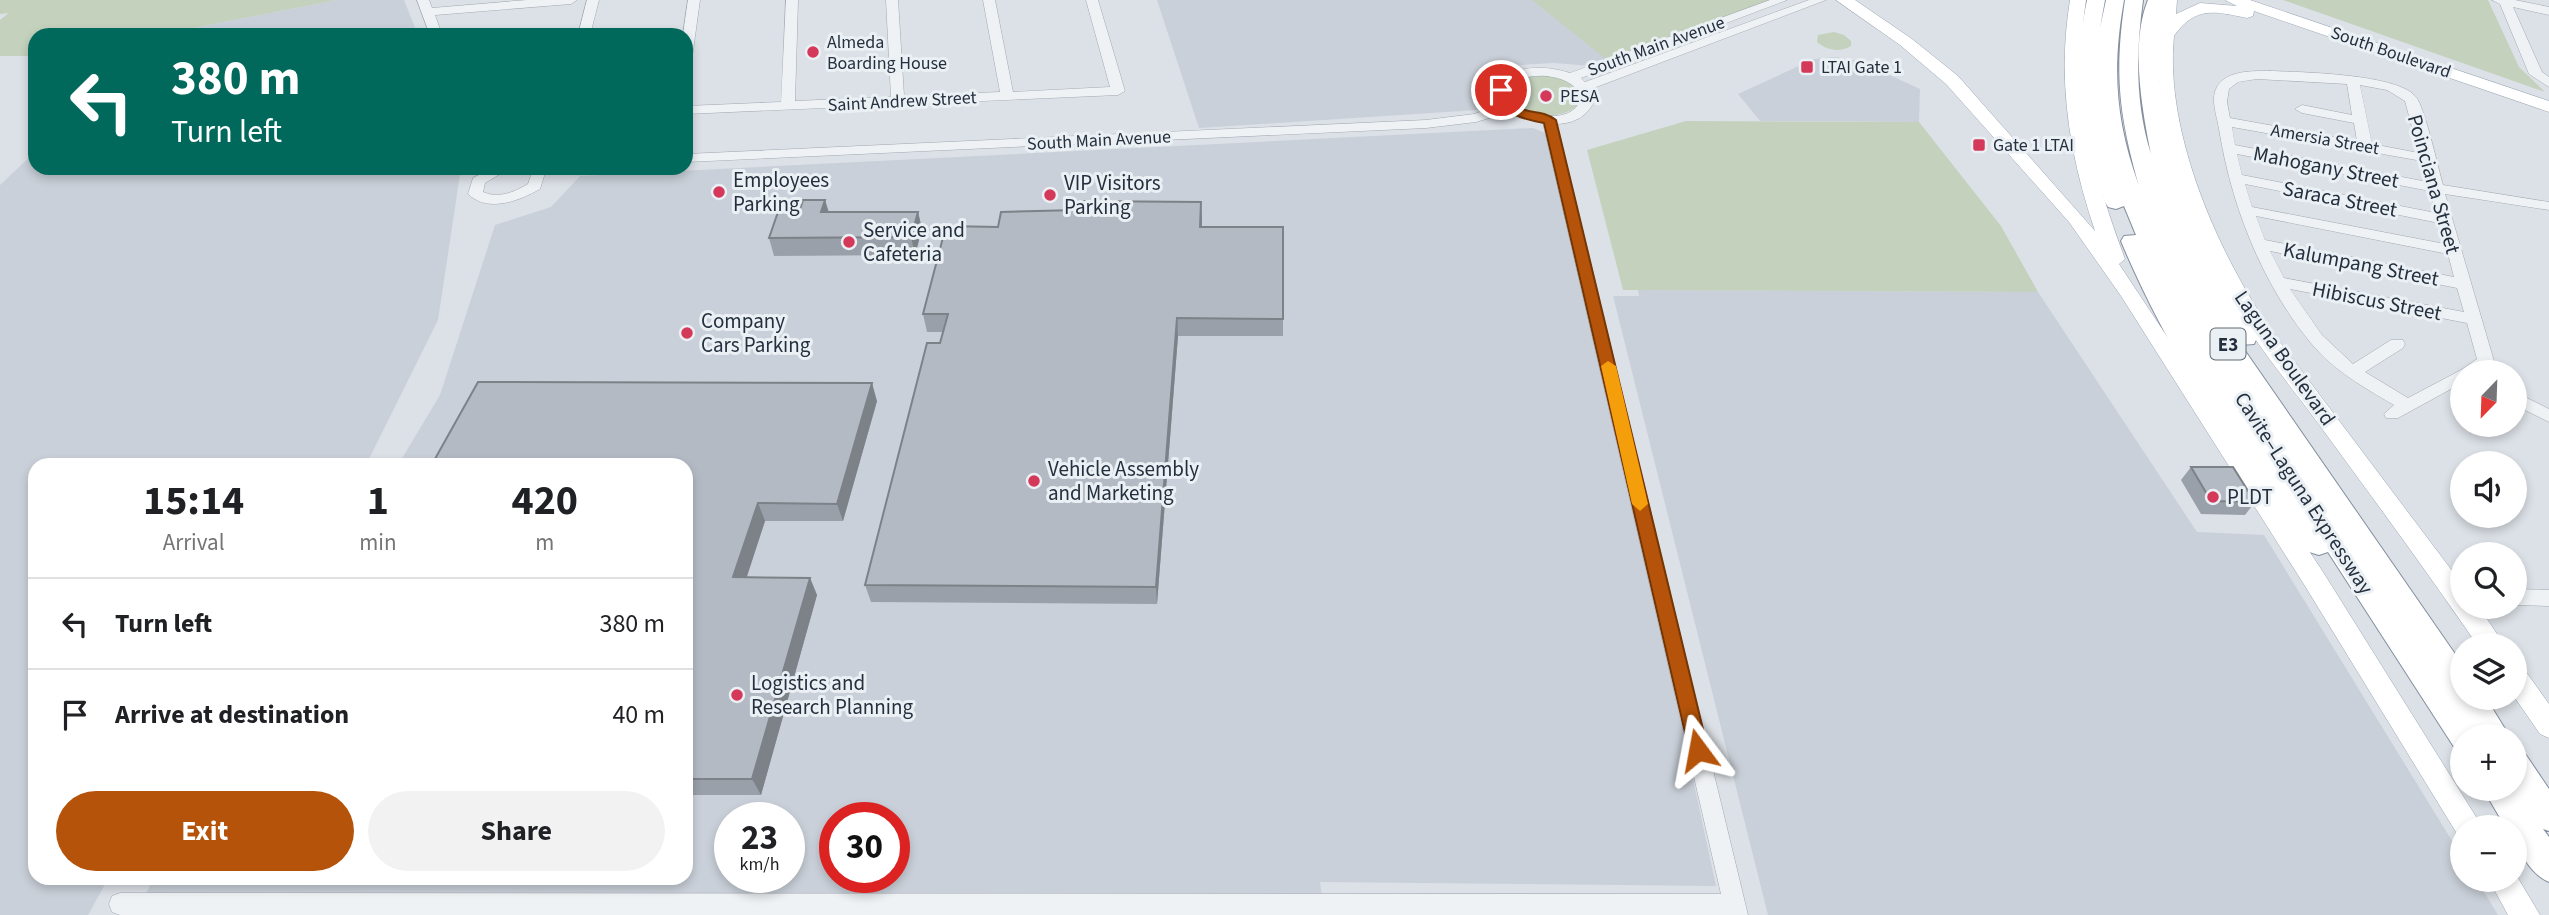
<!DOCTYPE html>
<meta charset="utf-8">
<style>
:root{--surface:#fff;--page:#f2f2f2;--text:#202124;--muted:#757577;--line:#e0e0e0;--accent:#b45309}
body{margin:0;font-family:"Source Sans 3",sans-serif;background:var(--page);color:var(--text);height:100vh;display:flex;flex-direction:column;font-size:26px;white-space:nowrap}
*{box-sizing:border-box;margin:0}
p{font-size:23px;color:var(--muted)}
.icon{flex:none;width:38px;height:38px;fill:none;stroke:currentColor;stroke-width:2;stroke-linecap:round;stroke-linejoin:round}
.map{position:relative;flex:1;overflow:hidden}
.details{position:absolute;left:28px;top:458px;width:665px;height:427px;display:flex;flex-direction:column;background:var(--surface);border-radius:21px;box-shadow:0 4px 10px #0003}
.details>*{flex:none}
.banner{position:absolute;left:28px;top:28px;width:665px;height:147px;border-radius:21px;box-shadow:0 4px 10px #0003;background:#00695c;color:#fff;overflow:hidden}
.needle{width:46px;rotate:203deg}
.fabs{position:absolute;left:2450px;top:360px;display:grid;gap:14px}
.fabs a{display:grid;place-items:center;width:77px;height:77px;border-radius:50%;background:var(--surface);box-shadow:0 4px 10px #0003;font-size:35px}
.speed{position:absolute;left:714px;top:802px;display:flex;gap:14px;font-size:35px;font-weight:700;text-align:center}
.speed>*{display:grid;place-content:center;width:91px;height:91px;border-radius:50%;background:var(--surface);box-shadow:0 4px 10px #0003;line-height:1}
.speed small{font-size:18px;font-weight:400}
.speed .limit{border:10px solid #d22;background:#fff;color:#111}
.pin{position:absolute;display:grid;place-items:center;width:60px;height:60px;color:#fff;margin:-30px;border:4px solid #fff;border-radius:50%;box-shadow:0 2px 7px #0007}
.me{position:absolute;width:77px;margin:-38px;rotate:347deg;stroke-linejoin:round;filter:drop-shadow(0 0 5px #0008)}
.turn{display:flex;align-items:center;gap:24px;height:147px;padding:0 28px;font-size:32px}
.turn .icon{width:91px;height:91px;stroke-width:2.5}
.turn b{display:block;font-size:49px;line-height:60px}
.eta{display:flex;justify-content:space-evenly;align-items:center;height:119px;text-align:center}
.eta b{font-size:42px;font-weight:700;line-height:49px}
.button{display:flex;gap:14px;margin-top:auto;padding:14px 28px}
.button a{flex:1;height:80px;border-radius:42px;background:var(--accent);color:#fff;font-size:28px;font-weight:700;line-height:80px;text-align:center}
.button a+a{background:var(--page);color:var(--text)}
ul{padding:0;list-style:none}
li{display:flex;align-items:center;gap:21px;height:91px;padding:0 28px;border-top:2px solid var(--line)}
li div{flex:1}
li b{display:block;font-size:26px}
li em{font-style:normal}
.map>svg:first-child{display:block}
.built{fill:#cad0d9;fill-rule:evenodd}
.green{fill:#c3d1bd}
.lines{fill:none;stroke-linecap:round;stroke-linejoin:round}
.minor-casing{stroke:#a1a8b1;stroke-width:1}
.major-casing{stroke:#9ba6b3;stroke-width:1}
.highway-casing{stroke:#838f9e;stroke-width:2}
.minor{fill:#eff2f5;fill-rule:evenodd}
.major{fill:#fff;fill-rule:evenodd}
.highway{fill:#fff;fill-rule:evenodd}
.wall{fill:#9aa0a9}
.shaded-wall{fill:#7d8289}
.building{fill:#b3bac4;stroke:#7d8289;stroke-width:2}
.route{fill:#b45309;stroke:#753606;stroke-width:2}
.slow{fill:#f59e0b}
.poi-dot{fill:#d43959;stroke:#ebf0f5;stroke-width:2.5}
.labels{text-anchor:middle;stroke-width:6;stroke-linejoin:round;paint-order:stroke}
.far-poi-label{font-size:18px;fill:#25303e;stroke:#ebf0f5;text-anchor:start}
.far-street-label{font-size:18px;fill:#25303e;stroke:#ebf0f5}
.shield{fill:#ebf0f5;stroke:#606a75;stroke-width:2}
.shield-label{font-size:19px;font-weight:bold;fill:#25303e}
.street-label{font-size:21px;fill:#25303e;stroke:#ebf0f5}
.poi-label{font-size:21px;fill:#25303e;stroke:#ebf0f5;text-anchor:start}
</style>
<div class="map">
<svg width="2549" height="915" viewBox="0 0 2549 915">
<rect width="100%" height="100%" fill="#dce1e7"/>
<!-- built -->
<path class="built" d="M 337,0 L 404,0 L 418,35 L 157,35 Z
M 1157,0 L 1770,0 L 1591,66 L 1554,63 L 1505,66 L 1485,80 L 1483,100 L 1477,110 L 1199,128 Z
M 1836,57 L 1859,61 L 1920,89 L 1919,122 L 1760,121 L 1738,94 L 1814,59 Z
M 1533,128 L 1555,137 L 1716,886 L 1320,882 L 1324,914 L 1403,915 L 136,915 L 153,879 L 686,878 L 686,466 L 398,465 L 440,395 L 495,225 L 551,207 L 580,176 ZM 730,817 L 789,817 L 789,877 L 730,877 ZM 835,817 L 894,817 L 894,877 L 835,877 Z
M 35,152 L 35,168 L 461,168 L 438,320 L 366,465 L 35,466 L 35,878 L 108,879 L 88,915 L 0,915 L 0,185 Z
M 1638,290 L 2038,292 L 2197,532 L 2264,535 L 2462,857 L 2462,880 L 2477,880 L 2498,915 L 1768,915 L 1613,296 L 1639,296 Z"/>
<!-- green -->
<path class="green" d="M 0,0 L 337,0 L 157,35 L 35,35 L 35,56 L 0,56 L 0,20 L 9,13 L 0,14 Z
M 1532,0 L 1770,0 L 1607,60 Z
M 2283,0 L 2488,0 L 2519,67 L 2545,92 Z
M 1834,32 L 1844,35 L 1851,41 L 1851,46 C 1840,53 1826,50 1817,42 L 1818,35 Z
M 1532,76 C 1553,75 1570,78 1582,96 L 1579,105 C 1556,122 1534,116 1511,102 L 1511,85 Z
M 1686,121 L 1919,122 L 2001,226 L 2038,292 L 1623,290 L 1587,150 Z"/>
<g class="lines">
<!-- minor casing -->
<g class="minor-casing">
<path id="minor" d="M 417,0 L 429,0 L 432,8 L 527,0 L 577,0 L 571,4 L 435,15 L 442,35 L 430,35 Z
M 587,0 L 599,0 L 590,35 L 578,35 Z
M 688,0 L 700,0 L 692,58 L 686,62 L 686,35 L 683,35 Z
M 786,0 L 798,0 L 795,101 L 891,97 L 886,0 L 898,0 L 904,96 L 1000,92 L 983,0 L 995,0 L 1013,92 L 1110,87 L 1086,0 L 1098,0 L 1125,91 L 1118,95 L 686,114 L 686,106 L 781,102 Z
M 1770,0 L 1787,0 L 1581,78 L 1585,82 L 1809,0 L 1826,0 L 1591,89 L 1596,98 C 1588,116 1576,123 1557,124 L 1748,915 L 120,915 L 112,912 L 109,904 L 112,896 L 120,893 L 1721,894 L 1543,123 L 1509,112 L 1476,122 L 1426,128 L 686,162 L 686,154 L 1426,120 L 1474,114 L 1501,105 L 1497,101 L 1495,87 C 1513,64 1545,65 1570,73 ZM 1547,76 C 1562,78 1576,83 1582,98 C 1570,127 1530,116 1510,100 L 1509,87 C 1520,77 1532,75 1547,76 Z
M 2492,0 L 2515,0 L 2549,7 L 2549,15 L 2513,7 L 2542,72 L 2549,77 L 2549,87 L 2529,74 L 2500,4 Z
M 2270,71 C 2301,72 2399,74 2416,97 C 2425,108 2438,168 2443,185 L 2549,202 L 2549,210 L 2445,194 L 2494,361 L 2480,373 L 2462,373 L 2462,383 L 2398,418 L 2386,418 L 2384,414 L 2394,405 C 2363,387 2333,370 2310,342 C 2261,282 2231,204 2219,129 C 2217,116 2210,99 2217,87 C 2226,70 2254,71 2270,71 ZM 2257,79 L 2347,84 L 2352,115 L 2302,105 L 2295,109 L 2302,113 L 2354,123 L 2357,141 L 2230,118 L 2227,102 L 2229,89 L 2238,82 ZM 2360,85 L 2387,90 L 2405,101 L 2419,153 L 2372,144 ZM 2232,127 L 2422,161 L 2428,182 L 2235,145 ZM 2237,154 L 2430,191 L 2436,213 L 2242,175 ZM 2245,184 L 2439,223 L 2445,244 L 2252,207 ZM 2256,216 L 2448,254 L 2454,277 L 2265,240 ZM 2270,251 L 2457,288 L 2464,312 L 2284,278 ZM 2290,289 L 2467,323 L 2477,359 L 2461,370 L 2408,398 L 2365,372 L 2403,348 L 2405,344 L 2403,340 L 2391,340 L 2353,364 L 2322,335 Z
M 492,168 L 510,168 L 485,183 L 483,192 C 499,199 514,192 528,184 L 531,175 L 522,168 L 539,168 L 545,173 L 540,189 C 519,201 488,213 468,194 L 473,178 Z
M 2515,392 L 2549,409 L 2549,422 L 2515,405 Z
M 2515,589 L 2549,590 L 2549,606 L 2515,605 Z"/>
</g>
<!-- major casing -->
<g class="major-casing">
<path id="major" d="M 1836,0 L 1855,0 L 1912,39 L 1958,76 L 2095,231 C 2069,154 2057,80 2070,0 L 2086,0 C 2072,94 2092,171 2125,259 L 2119,264 L 2323,572 L 2483,828 L 2462,828 L 2462,838 L 2459,837 L 2305,586 L 2121,296 L 2069,222 L 1946,84 L 1900,45 Z
M 2161,0 L 2177,0 L 2176,14 L 2200,3 L 2237,6 L 2225,0 L 2250,0 L 2549,101 L 2549,112 L 2254,11 L 2253,16 L 2247,18 C 2214,11 2195,6 2174,36 C 2164,133 2220,259 2276,337 L 2462,584 L 2462,607 L 2479,607 L 2505,646 L 2478,646 C 2428,573 2375,501 2323,430 C 2300,398 2275,368 2253,336 C 2185,233 2147,124 2161,0 Z
M 2515,666 L 2524,669 L 2549,704 L 2549,738 L 2540,734 L 2515,698 Z
M 2515,873 L 2540,915 L 2508,915 L 2489,880 L 2515,880 Z"/>
</g>
<!-- highway casing -->
<g class="highway-casing">
<path id="highway" d="M 2087,0 L 2105,0 L 2100,28 L 2106,0 L 2124,0 C 2112,68 2115,120 2139,186 C 2119,115 2114,73 2125,0 L 2143,0 C 2136,52 2135,103 2151,154 C 2142,110 2130,43 2148,0 L 2166,0 C 2159,18 2159,39 2159,58 C 2159,161 2205,253 2257,338 L 2254,344 L 2241,345 L 2462,664 L 2462,698 L 2486,698 L 2510,737 L 2462,737 L 2462,750 L 2454,747 L 2328,552 L 2319,555 L 2309,552 C 2237,456 2167,352 2121,241 L 2124,236 L 2136,235 L 2124,206 L 2116,209 L 2108,207 L 2105,202 C 2081,135 2072,70 2087,0 Z
M 2515,751 L 2526,755 L 2549,789 L 2549,831 L 2543,829 L 2549,837 L 2549,882 C 2530,874 2515,848 2515,828 L 2506,828 L 2483,789 L 2515,789 Z"/>
</g>
<!-- minor -->
<use href="#minor" class="minor"/>
<!-- major -->
<use href="#major" class="major"/>
<!-- highway -->
<use href="#highway" class="highway"/>
</g>
<!-- wall -->
<path class="wall" d="M 825,200 L 829,212 L 918,212 L 922,229 L 915,255 L 774,256 L 769,238 L 799,212 Z
M 1201,202 L 1202,227 L 1283,227 L 1283,336 L 1178,336 L 1157,604 L 871,602 L 865,585 L 943,332 L 927,332 L 923,314 L 998,227 L 1077,210 Z
M 877,401 L 843,521 L 765,521 L 746,578 L 810,578 L 817,595 L 761,795 L 686,795 L 686,466 Z
M 2191,467 L 2255,502 L 2245,515 L 2201,514 L 2181,480 Z"/>
<!-- shaded-wall -->
<path class="shaded-wall" d="M 825,200 L 830,218 L 821,212 Z
M 1201,202 L 1202,219 L 1201,244 L 1200,227 Z
M 918,212 L 922,229 L 915,255 L 911,237 Z
M 1177,318 L 1178,336 L 1157,604 L 1156,587 Z
M 872,383 L 877,401 L 843,521 L 837,504 Z
M 758,503 L 765,521 L 741,595 L 733,577 Z
M 810,578 L 817,595 L 761,795 L 752,779 Z"/>
<!-- building -->
<path class="building" d="M 803,200 L 825,200 L 821,212 L 918,212 L 911,237 L 769,238 L 778,212 L 799,212 Z
M 1078,201 L 1201,202 L 1200,227 L 1283,227 L 1283,319 L 1177,318 L 1156,587 L 865,585 L 927,343 L 940,343 L 948,314 L 923,314 L 946,226 L 998,227 L 1001,212 L 1077,210 Z
M 478,382 L 872,383 L 837,504 L 758,503 L 733,577 L 810,578 L 752,779 L 686,779 L 686,466 L 431,466 Z
M 2191,467 L 2233,467 L 2255,502 L 2211,501 Z"/>
<!-- route -->
<path class="route" d="M 1501,87 L 1505,88 C 1522,123 1534,104 1556,120 L 1708,750 L 1705,756 L 1698,758 L 1691,756 L 1689,750 L 1544,123 C 1522,119 1501,114 1495,90 Z"/>
<!-- slow -->
<path class="slow" d="M 1608,361 L 1616,366 L 1648,504 L 1640,511 L 1632,504 L 1601,366 Z"/>
<!-- markers -->
<g class="poi-dot">
<circle cx="813" cy="52" r="7"/>
<rect x="1800" y="60" width="14" height="14" rx="3.5"/>
<circle cx="1546" cy="96" r="7"/>
<rect x="1972" y="138" width="14" height="14" rx="3.5"/>
<circle cx="719" cy="192" r="7"/>
<circle cx="1050" cy="195" r="7"/>
<circle cx="849" cy="242" r="7"/>
<circle cx="687" cy="333" r="7"/>
<circle cx="1034" cy="481" r="7"/>
<circle cx="2213" cy="497" r="7"/>
<circle cx="737" cy="695" r="7"/>
</g>
<g class="labels">
<!-- far-poi labels -->
<g class="far-poi-label">
<text x="827" y="48">Almeda<tspan x="827" dy="21">Boarding House</tspan></text>
<text x="1821" y="73">LTAI Gate 1</text>
<text x="1560" y="102">PESA</text>
<text x="1993" y="151">Gate 1 LTAI</text>
</g>
<!-- far-street labels -->
<g class="far-street-label">
<text transform="translate(1656 46) rotate(-20)" y="6">South Main Avenue</text>
<text transform="translate(2391 52) rotate(19)" y="6">South Boulevard</text>
<text transform="translate(902 101) rotate(-3)" y="6">Saint Andrew Street</text>
<text transform="translate(2325 139) rotate(10)" y="6">Amersia Street</text>
<text transform="translate(1099 140) rotate(-3)" y="6">South Main Avenue</text>
</g>
<!-- shield labels -->
<rect class="shield" x="2210.5" y="328.5" width="35" height="31" rx="5"/>
<g class="shield-label">
<text x="2228" y="351">E3</text>
</g>
<!-- street labels -->
<g class="street-label">
<text transform="translate(2326 167) rotate(11)" y="7">Mahogany Street</text>
<text transform="translate(2434 184) rotate(74)" y="7">Poinciana Street</text>
<text transform="translate(2340 199) rotate(11)" y="7">Saraca Street</text>
<text transform="translate(2361 264) rotate(11)" y="7">Kalumpang Street</text>
<text transform="translate(2377 301) rotate(11)" y="7">Hibiscus Street</text>
<text transform="translate(2285 358) rotate(55)" y="7">Laguna Boulevard</text>
<text transform="translate(2304 493) rotate(57)" y="7">Cavite–Laguna Expressway</text>
</g>
<!-- poi labels -->
<g class="poi-label">
<text x="733" y="187">Employees<tspan x="733" dy="24">Parking</tspan></text>
<text x="1064" y="190">VIP Visitors<tspan x="1064" dy="24">Parking</tspan></text>
<text x="863" y="237">Service and<tspan x="863" dy="24">Cafeteria</tspan></text>
<text x="701" y="328">Company<tspan x="701" dy="24">Cars Parking</tspan></text>
<text x="1048" y="476">Vehicle Assembly<tspan x="1048" dy="24">and Marketing</tspan></text>
<text x="2227" y="504">PLDT</text>
<text x="751" y="690">Logistics and<tspan x="751" dy="24">Research Planning</tspan></text>
</g>
</g>
</svg>
<div class="fabs">
<a><svg class="needle" viewBox="-14 -14 28 28"><path d="M0-13l5 13h-10z" fill="#e53935"/><path d="M0 13l5-13h-10z" fill="#757577"/></svg></a>
<a><svg class="icon" aria-label="sound" viewBox="0 0 24 24"><path d="M4 9h4l5-4v14l-5-4H4zM17 9q2 3 0 6"/></svg></a>
<a><svg class="icon" aria-label="search" viewBox="0 0 24 24"><circle cx="10" cy="10" r="6"/><path d="M15 15l6 6"/></svg></a>
<a><svg class="icon" aria-label="layers" viewBox="0 0 24 24"><path d="M12 4l9 5-9 5-9-5zM3 14l9 5 9-5"/></svg></a>
<a>+</a>
<a>−</a>
</div>
<div class="speed"><div>23<small>km/h</small></div><div class="limit">30</div></div>
<div class="pin" style="left:1501px;top:90px;background:#d93025"><svg class="icon" aria-label="arrive" viewBox="0 0 24 24"><path d="M6 21V4h12l-3 4 3 4H6"/></svg></div>
<svg class="me" style="left:1698px;top:750px" viewBox="-20 -20 40 40"><path d="M0-17L14 15 0 8-14 15z" fill="#b45309" stroke="#fff" stroke-width="4"/></svg>
<div class="banner">
<div class="turn"><svg class="icon" aria-label="left" viewBox="0 0 24 24"><path d="M17 20v-9H6M10 6l-5 5 5 5"/></svg><div><b>380 m</b>Turn left</div></div>
</div>
<section class="details">
<div class="eta">
<div><b>15:14</b><p>Arrival</p></div>
<div><b>1</b><p>min</p></div>
<div><b>420</b><p>m</p></div>
</div>
<ul>
<li><svg class="icon" aria-label="left" viewBox="0 0 24 24"><path d="M17 20v-9H6M10 6l-5 5 5 5"/></svg><div><b>Turn left</b></div><em>380 m</em></li>
<li><svg class="icon" aria-label="arrive" viewBox="0 0 24 24"><path d="M6 21V4h12l-3 4 3 4H6"/></svg><div><b>Arrive at destination</b></div><em>40 m</em></li>
</ul>
<div class="button"><a>Exit</a><a>Share</a></div>
</section>
</div>
